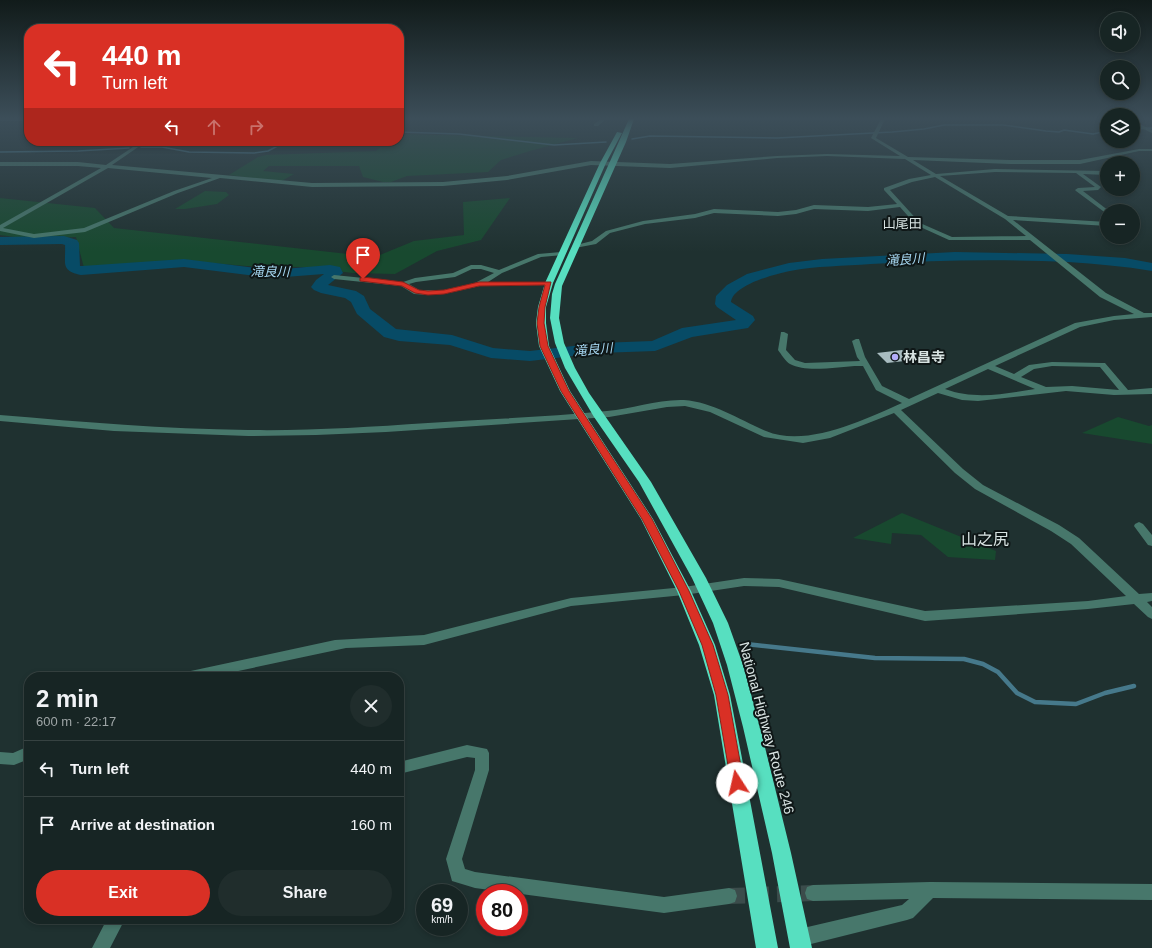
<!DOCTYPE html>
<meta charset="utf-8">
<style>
:root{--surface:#172524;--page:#202d2c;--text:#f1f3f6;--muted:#9ea5a6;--line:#364241;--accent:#d93025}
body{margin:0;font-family:Helvetica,"Noto Sans JP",sans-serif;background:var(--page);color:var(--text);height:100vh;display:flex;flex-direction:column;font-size:15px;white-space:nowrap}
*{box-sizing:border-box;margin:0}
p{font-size:13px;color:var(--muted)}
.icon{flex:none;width:22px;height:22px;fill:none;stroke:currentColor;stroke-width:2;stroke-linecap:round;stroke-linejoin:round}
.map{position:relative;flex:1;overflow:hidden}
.details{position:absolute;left:24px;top:672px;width:380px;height:252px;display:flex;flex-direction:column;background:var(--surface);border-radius:16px;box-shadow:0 2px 6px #0003,0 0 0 1px var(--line)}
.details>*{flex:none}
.hud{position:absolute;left:24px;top:24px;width:380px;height:122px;border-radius:16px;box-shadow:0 2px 6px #0003,0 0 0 1px var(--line);background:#d93025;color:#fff;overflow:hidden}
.tools{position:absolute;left:1100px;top:12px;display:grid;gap:8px}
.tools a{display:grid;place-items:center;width:40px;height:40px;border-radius:50%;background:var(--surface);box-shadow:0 2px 6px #0003,0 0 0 1px var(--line);font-size:20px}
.speed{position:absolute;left:416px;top:884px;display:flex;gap:8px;font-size:20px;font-weight:700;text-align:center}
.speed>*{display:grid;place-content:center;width:52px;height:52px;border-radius:50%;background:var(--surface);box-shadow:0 2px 6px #0003,0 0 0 1px var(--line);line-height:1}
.speed small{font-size:10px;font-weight:400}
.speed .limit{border:6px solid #d22;background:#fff;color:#111}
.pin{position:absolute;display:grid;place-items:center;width:34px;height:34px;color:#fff;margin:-41px -17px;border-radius:50% 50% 50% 0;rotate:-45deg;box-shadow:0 0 4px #0007}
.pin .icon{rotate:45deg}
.me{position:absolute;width:44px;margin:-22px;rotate:350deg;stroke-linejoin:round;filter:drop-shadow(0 0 3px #0008)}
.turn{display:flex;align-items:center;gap:14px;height:84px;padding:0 12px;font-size:18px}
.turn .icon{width:52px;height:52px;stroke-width:2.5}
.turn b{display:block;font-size:28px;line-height:34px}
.lanes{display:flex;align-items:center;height:38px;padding:0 12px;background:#0003;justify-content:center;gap:20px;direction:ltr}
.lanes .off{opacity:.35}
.round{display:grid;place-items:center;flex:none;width:42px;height:42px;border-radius:21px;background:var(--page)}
.head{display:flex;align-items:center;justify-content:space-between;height:68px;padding:0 12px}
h1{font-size:24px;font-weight:700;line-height:30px}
.primary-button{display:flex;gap:8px;margin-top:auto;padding:8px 12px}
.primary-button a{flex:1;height:46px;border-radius:24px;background:var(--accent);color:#fff;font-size:16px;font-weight:700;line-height:46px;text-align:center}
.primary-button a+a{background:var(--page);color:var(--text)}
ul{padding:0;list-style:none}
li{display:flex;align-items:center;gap:12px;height:56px;padding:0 12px;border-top:1px solid var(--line)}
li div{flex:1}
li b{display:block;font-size:15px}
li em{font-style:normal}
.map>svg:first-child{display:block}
.green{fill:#18492f}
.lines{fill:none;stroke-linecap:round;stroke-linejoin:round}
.stream-far1{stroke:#46798b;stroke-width:1.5}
.stream{stroke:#46798b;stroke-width:4.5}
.river{fill:#074b66;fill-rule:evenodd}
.building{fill:#a9bdc1}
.minor-tunnel{stroke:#3b4c4b;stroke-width:16;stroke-dasharray:16 8;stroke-linecap:butt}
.minor{fill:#47776b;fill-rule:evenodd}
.highway{fill:#57dfc0;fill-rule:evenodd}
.route{fill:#d93025;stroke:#8d1f18}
.poi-dot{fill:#b3adf9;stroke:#0f1717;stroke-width:1.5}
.labels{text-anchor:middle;stroke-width:4;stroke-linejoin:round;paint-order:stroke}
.far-quarter-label{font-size:13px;fill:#d8e3e2;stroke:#0f1717}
.far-water-label{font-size:13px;font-style:italic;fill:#a6d7f1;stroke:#0f1717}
.poi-label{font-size:14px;font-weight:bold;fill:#d8e3e2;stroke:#0f1717;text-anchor:start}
.street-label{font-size:14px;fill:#d8e3e2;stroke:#0f1717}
.quarter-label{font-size:16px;fill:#d8e3e2;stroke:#0f1717}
</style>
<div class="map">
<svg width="1152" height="948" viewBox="0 0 1152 948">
<rect width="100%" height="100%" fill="#1f3130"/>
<!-- green -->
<path class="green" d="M 399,134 L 578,138 L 530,151 L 501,160 L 488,172 L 407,176 L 391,182 L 383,182 L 363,177 L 359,166 L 269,166 L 263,171 L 294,174 L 280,182 L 229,175 L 258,157 L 266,155 L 376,151 L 388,141 L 399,141 Z
M 205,191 L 226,192 L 229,195 L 217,204 L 185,209 L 175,209 Z
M 0,198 L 95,208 L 114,228 L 375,257 L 414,241 L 464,235 L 463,202 L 510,198 L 481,240 L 437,251 L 395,274 L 353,273 L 301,267 L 246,266 L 188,261 L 84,268 L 76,237 L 29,239 L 0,235 Z
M 1118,417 L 1149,426 L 1152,425 L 1152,444 L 1082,433 Z
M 902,513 L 996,551 L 995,560 L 948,557 L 921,535 L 892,533 L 891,544 L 853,538 Z"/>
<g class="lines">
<!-- stream-far1 -->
<path class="stream-far1" d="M 1133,129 L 1152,128
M 399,132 L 459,134 L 554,145 L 606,142
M 632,139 L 650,136 L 777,138 L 892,132 L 924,129 L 944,125 L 1003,125 L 1046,131 L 1059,132 L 1064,130 L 1093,134 L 1107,131
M 141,147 L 162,147 L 189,152 L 254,153 L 268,151 L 287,141
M 0,152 L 78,151 L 129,148"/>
<!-- stream -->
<path class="stream" d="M 746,644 L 875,658 L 964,659 L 983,664 L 998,672 L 1017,693 L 1035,702 L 1076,704 L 1105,693 L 1134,686"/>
<!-- river -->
<path class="river" d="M 64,236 L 77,240 L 79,243 L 80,266 L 82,266 L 184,259 L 272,270 L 330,265 L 340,267 L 343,273 L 328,285 L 356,291 L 364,296 L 370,309 L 396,329 L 452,335 L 493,348 L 530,351 L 599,343 L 652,341 L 682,328 L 736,320 L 717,307 L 715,304 L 716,296 L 727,285 L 747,274 L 789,263 L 822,259 L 955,252 L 1067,254 L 1125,258 L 1152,263 L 1152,271 C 1124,266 1096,264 1068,262 C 1002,259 937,260 871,264 C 844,266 816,266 790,271 C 775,274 733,285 731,302 L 753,316 L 755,320 L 748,328 L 692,337 L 655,351 L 599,353 L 530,361 L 491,358 L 450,345 L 399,341 L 384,337 L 357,314 L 351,302 L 345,298 L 321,293 L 314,290 L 311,287 L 316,280 L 324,274 L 272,278 L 184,267 L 81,275 C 60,270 66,264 65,245 L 62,244 L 0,245 L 0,237 Z"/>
</g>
<!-- building -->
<path class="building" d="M 902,350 L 913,360 L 887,363 L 877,353 Z"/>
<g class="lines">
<!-- minor-tunnel -->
<path class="minor-tunnel" d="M 729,896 L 813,893"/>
<!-- minor -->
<path class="minor" d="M 0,119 L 29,119 L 29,121 L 0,121 Z
M 601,119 L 606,119 L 598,126 L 594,126 L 594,124 Z
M 881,119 L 885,119 L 876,138 L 908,157 L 1010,160 L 1080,160 L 1139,149 L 1152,149 L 1152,151 L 1139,151 L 1080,164 L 1010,164 L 913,160 L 936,174 L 995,169 L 1107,171 L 1107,175 L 1083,174 L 1101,187 L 1098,190 L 1083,191 L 1109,211 L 1107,211 L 1107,214 L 1076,191 L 1075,190 L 1078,188 L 1095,187 L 1076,173 L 995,172 L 940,176 L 1008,216 L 1107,222 L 1107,226 L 1013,220 L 1106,293 L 1144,313 L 1152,313 L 1152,317 L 1114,320 L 1080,327 L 995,366 L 1014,374 L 1029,365 L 1052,362 L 1102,363 L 1105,363 L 1128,390 L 1152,388 L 1152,394 L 1114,395 L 1066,391 L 978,401 L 962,400 L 938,393 L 901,410 L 963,469 L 983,485 L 1059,525 L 1079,538 L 1139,594 L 1152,593 L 1152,601 L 1147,602 L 1152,607 L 1152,619 L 1148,617 L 1134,604 L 1088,609 L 925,621 L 779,587 L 744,586 L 684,595 L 571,606 L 424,645 L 346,648 L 210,677 L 179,677 L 181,673 L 186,672 L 335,640 L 424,635 L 571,598 L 684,587 L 744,578 L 779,579 L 925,611 L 1088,601 L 1126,596 L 1071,544 L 1051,531 L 975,489 L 955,473 L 894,413 L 830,438 L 803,443 L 764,437 L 710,412 L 685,406 L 667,407 L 609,417 L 386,432 L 316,435 L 248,436 L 114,431 L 0,421 L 0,415 C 83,422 165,429 248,430 C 308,431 368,427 428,423 C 487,419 547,417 607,411 C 632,409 658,399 684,400 C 713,402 740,420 766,431 C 806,448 864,420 902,403 L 876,390 L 863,366 C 842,365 809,374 790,364 C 786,362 781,354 778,350 L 781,332 L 784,332 L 788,334 L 786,350 L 795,360 L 805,363 L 860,361 L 857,357 L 852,341 L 856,339 L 859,339 L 865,357 L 882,386 L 909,399 L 1075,323 L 1114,316 L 1134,314 L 1100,297 L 1030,240 L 949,240 L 916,225 L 900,207 L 868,211 L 814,209 L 796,214 L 778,216 L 714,213 L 695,218 L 645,224 L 610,233 L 596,244 L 575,248 L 572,246 L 592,241 L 606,231 L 643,221 L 695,214 L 714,209 L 778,212 L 796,210 L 814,205 L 868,207 L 897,204 L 884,190 L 884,188 L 909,179 L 931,175 L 905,159 L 827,156 L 777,158 L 670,168 L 591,165 L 507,180 L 443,186 L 312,187 L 220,178 L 178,193 L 85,232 L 34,238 L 0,231 L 0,225 L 101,168 L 78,166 L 0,166 L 0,162 L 78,162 L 106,165 L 142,141 L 147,141 L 112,165 L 312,183 L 443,182 L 507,176 L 591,161 L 670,164 L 777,156 L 827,154 L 900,156 L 871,138 ZM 108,168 L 212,178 L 174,191 L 84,228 L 34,234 L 3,228 ZM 935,177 L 1005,219 L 1026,236 L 952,237 L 920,223 L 890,190 L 912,182 ZM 1052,366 L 1100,367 L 1119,390 L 1072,386 L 1046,387 L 1021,377 L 1034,369 ZM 988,369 L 1035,389 C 1004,394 975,400 945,389 Z
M 1133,121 L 1152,130 L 1152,133 L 1133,124 Z
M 561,252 L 564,254 L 563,255 L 541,257 L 502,273 L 488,282 L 551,282 L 552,283 L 549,285 L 480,286 L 444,294 L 428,295 L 414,294 L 401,286 L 334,279 L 331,277 L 334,275 L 403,282 L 415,278 L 453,273 L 471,265 L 481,265 L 499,270 L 538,254 ZM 472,269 L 481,269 L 494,273 L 475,283 L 444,290 L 419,290 L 409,284 L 416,282 L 455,277 Z
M 1139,522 L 1143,524 L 1152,535 L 1152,546 L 1148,545 L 1134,526 L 1135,524 Z
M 467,745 L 487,749 L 489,753 L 489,770 L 462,859 L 465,869 L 475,872 L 664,897 L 729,888 L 735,890 L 737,896 L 735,902 L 729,904 L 664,913 L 475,888 L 452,881 L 446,859 L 475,770 L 475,758 L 467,757 L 399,774 L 399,762 Z
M 29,746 L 29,759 L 14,765 L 0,764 L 0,752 L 13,753 Z
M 930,882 L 1152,884 L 1152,900 L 933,898 L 913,918 L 907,920 L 799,947 L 793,944 L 790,938 L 793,932 L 799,929 L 902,905 L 909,899 L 813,901 L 807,899 L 805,893 L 807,887 L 813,885 Z
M 107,919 L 125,919 L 110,948 L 92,948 Z"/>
<!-- highway -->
<path class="highway" d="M 629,119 L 634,119 L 626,142 L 562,286 L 559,318 L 564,343 L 575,368 L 589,393 L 651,482 L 706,578 L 728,623 L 743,665 L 760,727 L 791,853 L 812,948 L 790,948 L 772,853 L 743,727 L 727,665 L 713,623 L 692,578 L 639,482 L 594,417 L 565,368 L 555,343 L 550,318 L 552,294 L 555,284 Z
M 617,132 L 622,133 L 606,163 L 553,283 L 546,307 L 546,323 L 549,346 L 570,391 L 653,519 L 691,591 L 715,645 L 730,695 L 778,948 L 756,948 L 714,695 L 699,645 L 677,591 L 641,519 L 560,391 L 539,346 L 536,323 L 538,307 L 545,283 L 600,163 Z"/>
</g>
<!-- sky -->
<linearGradient id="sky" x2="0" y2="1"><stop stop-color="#111b1a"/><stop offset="0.47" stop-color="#3c4e59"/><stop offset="1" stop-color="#3c4e59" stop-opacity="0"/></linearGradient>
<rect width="1152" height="252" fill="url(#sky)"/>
<!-- route -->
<path class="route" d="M 363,277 L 403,282 L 419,290 L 428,291 L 444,290 L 479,282 L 551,282 L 545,307 L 544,323 L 548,346 L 569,391 L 652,519 L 689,591 L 713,645 L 728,695 L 744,783 L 742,787 L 737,789 L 733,787 L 731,783 L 716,695 L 702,645 L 679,591 L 642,519 L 561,391 L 540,346 L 537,323 L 539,307 L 545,285 L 479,286 L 444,294 L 428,295 L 415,293 L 402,286 L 360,281 L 360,278 Z"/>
<!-- markers -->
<circle class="poi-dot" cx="895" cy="357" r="4"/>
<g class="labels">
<!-- far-quarter labels -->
<g class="far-quarter-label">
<text x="902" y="228">山尾田</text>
</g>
<!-- far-water labels -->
<g class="far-water-label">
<text transform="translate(905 259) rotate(-4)" y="5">滝良川</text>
<text transform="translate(270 271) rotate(1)" y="5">滝良川</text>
<text transform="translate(593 349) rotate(-5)" y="5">滝良川</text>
</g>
<!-- poi labels -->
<g class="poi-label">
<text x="903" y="362">林昌寺</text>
</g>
<!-- street labels -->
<g class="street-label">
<text transform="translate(767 728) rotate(75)" y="5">National Highway Route 246</text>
</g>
<!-- quarter labels -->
<g class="quarter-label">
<text x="985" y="545">山之尻</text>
</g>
</g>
</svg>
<div class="tools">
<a><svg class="icon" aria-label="sound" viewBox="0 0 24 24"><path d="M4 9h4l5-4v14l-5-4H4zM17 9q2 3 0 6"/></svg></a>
<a><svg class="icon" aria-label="search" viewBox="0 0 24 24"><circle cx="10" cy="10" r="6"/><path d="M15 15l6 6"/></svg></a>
<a><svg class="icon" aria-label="layers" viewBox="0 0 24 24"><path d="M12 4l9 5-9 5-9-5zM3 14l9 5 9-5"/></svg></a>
<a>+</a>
<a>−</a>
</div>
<div class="speed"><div>69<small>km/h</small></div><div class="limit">80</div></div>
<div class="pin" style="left:363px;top:279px;background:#d93025"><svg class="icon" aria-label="arrive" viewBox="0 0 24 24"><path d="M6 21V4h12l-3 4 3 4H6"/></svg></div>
<svg class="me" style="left:737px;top:783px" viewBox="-20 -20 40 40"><circle r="19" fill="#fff"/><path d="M0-13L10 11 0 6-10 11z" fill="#d93025"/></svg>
<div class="hud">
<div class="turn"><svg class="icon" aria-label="left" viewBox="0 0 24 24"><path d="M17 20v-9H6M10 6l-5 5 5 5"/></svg><div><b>440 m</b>Turn left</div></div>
<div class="lanes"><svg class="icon" aria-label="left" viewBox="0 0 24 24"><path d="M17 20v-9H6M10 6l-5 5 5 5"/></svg><svg class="icon off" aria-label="ahead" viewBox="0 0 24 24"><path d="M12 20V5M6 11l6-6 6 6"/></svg><svg class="icon off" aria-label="right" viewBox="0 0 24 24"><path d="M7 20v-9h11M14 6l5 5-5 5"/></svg></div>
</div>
<section class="details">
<div class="head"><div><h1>2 min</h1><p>600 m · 22:17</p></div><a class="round"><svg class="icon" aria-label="close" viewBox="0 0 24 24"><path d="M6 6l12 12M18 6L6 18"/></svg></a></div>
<ul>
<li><svg class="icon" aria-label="left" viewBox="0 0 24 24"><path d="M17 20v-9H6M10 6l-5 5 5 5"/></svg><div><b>Turn left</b></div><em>440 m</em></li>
<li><svg class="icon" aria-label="arrive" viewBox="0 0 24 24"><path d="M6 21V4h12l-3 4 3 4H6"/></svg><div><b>Arrive at destination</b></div><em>160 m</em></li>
</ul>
<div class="primary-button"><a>Exit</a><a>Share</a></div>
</section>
</div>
